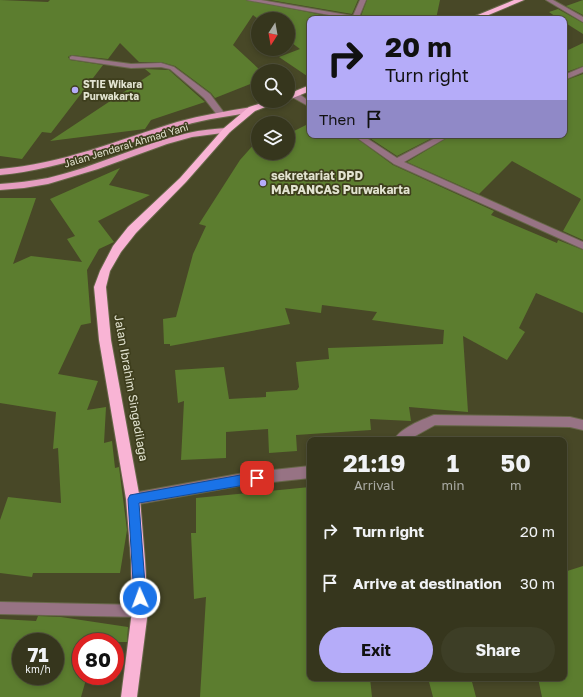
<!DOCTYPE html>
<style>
:root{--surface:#36361d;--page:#3d3e26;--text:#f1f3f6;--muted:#aaaba4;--line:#50503b;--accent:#b5acf9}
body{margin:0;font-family:"Golos Text",sans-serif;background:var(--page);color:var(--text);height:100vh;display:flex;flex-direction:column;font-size:15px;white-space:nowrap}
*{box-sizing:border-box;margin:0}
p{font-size:13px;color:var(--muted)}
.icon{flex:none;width:22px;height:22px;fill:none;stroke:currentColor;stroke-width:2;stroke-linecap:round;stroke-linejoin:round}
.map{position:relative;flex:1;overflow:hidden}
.details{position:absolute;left:307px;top:437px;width:260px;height:244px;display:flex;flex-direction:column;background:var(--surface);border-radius:8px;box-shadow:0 2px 6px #0003,0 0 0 1px var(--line)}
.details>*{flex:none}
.guide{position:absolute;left:307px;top:16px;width:260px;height:122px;border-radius:8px;box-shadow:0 2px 6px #0003,0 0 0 1px var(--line);background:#b5acf9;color:#111;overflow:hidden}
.needle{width:26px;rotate:191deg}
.buttons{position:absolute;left:251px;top:12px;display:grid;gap:8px}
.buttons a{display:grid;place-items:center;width:44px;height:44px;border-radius:50%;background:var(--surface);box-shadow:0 2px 6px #0003,0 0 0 1px var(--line);font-size:20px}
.speed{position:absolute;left:12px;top:633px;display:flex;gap:8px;font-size:20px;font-weight:700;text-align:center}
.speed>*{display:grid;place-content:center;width:52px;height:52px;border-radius:50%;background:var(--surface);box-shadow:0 2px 6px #0003,0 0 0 1px var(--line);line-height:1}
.speed small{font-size:10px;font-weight:400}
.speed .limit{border:6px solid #d22;background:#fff;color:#111}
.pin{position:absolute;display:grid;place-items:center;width:34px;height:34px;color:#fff;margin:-17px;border-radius:8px;box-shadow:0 2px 6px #0006}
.me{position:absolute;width:44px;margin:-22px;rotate:358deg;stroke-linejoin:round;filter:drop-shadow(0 0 3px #0008)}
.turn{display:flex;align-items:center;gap:14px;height:84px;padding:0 12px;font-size:18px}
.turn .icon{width:52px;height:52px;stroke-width:2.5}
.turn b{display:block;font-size:28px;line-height:34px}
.then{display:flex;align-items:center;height:38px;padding:0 12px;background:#0003;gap:8px;font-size:15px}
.eta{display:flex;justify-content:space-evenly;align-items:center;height:68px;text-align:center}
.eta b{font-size:24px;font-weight:700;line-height:28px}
.action{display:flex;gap:8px;margin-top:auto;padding:8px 12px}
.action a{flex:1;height:46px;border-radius:24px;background:var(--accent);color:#111;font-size:16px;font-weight:700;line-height:46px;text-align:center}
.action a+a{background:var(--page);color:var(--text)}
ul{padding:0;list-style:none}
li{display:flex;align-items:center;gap:12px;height:52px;padding:0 12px}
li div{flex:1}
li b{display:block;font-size:15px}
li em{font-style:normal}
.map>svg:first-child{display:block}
.building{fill:#5c7d2f;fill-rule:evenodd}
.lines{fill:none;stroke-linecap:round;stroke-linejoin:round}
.minor-casing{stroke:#676749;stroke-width:2}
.major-casing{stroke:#676749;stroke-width:2}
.highway-casing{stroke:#676749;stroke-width:2}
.minor{fill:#977384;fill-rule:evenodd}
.major{fill:#e59dc0;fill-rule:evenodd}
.highway{fill:#f9b4d5;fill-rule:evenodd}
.route{fill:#1a73e8;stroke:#114b97}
.poi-dot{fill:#b5acf9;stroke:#3e3e1d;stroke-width:1.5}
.labels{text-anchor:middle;stroke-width:3.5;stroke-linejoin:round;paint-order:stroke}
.far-poi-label{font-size:10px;font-weight:bold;fill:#e2e3d0;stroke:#3e3e1d;text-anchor:start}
.far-street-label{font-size:10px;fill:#e2e3d0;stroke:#3e3e1d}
.poi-label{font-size:12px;font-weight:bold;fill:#e2e3d0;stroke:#3e3e1d;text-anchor:start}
.street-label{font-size:12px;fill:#e2e3d0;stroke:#3e3e1d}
</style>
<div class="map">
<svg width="583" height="697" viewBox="0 0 583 697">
<rect width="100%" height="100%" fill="#484827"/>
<!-- building -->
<path class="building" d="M 0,0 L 48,2 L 50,0 L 246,0 L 343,19 L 310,19 L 310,78 L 279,57 L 300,49 L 288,40 L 288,19 L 258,19 L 253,15 L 233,45 L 261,71 L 258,71 L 258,81 L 215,98 L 211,93 L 175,66 L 161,62 L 139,62 L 120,43 L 108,59 L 71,55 L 68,57 L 70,60 L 103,65 L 51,133 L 42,132 L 22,159 L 0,156 Z
M 270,0 L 358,0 L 352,14 Z
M 367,0 L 440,0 L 436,19 L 366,19 L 361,16 Z
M 583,0 L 583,15 L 566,6 Z
M 558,9 L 583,23 L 583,34 L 564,22 L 564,19 L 559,19 L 549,12 Z
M 583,43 L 583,66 L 564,73 L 564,52 Z
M 145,69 L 169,70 L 205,102 L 151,120 L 145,129 L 50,141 L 151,74 Z
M 583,74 L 583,240 L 563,231 L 581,199 L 512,161 L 479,194 L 407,162 L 452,135 L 564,135 L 564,81 Z
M 310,123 L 310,135 L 352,135 L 393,165 L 494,211 L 491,215 L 557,243 L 558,240 L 583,250 L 583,313 L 536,293 L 519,328 L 525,332 L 507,360 L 463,336 L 468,412 L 409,407 L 411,421 L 370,419 L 371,430 L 296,435 L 297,451 L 269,453 L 268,429 L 226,432 L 226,458 L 181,460 L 184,401 L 178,403 L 175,370 L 224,367 L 229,399 L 266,397 L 266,392 L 297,390 L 299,387 L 296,362 L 329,359 L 328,348 L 443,344 L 444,330 L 372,320 L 377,312 L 322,305 L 321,313 L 285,308 L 290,324 L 170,346 L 170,344 L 164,344 L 163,319 L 176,317 L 193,254 L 206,226 L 199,224 L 240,160 L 257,141 L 258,153 L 288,153 L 288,134 Z
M 365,135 L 438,135 L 397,156 Z
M 120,168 L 109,185 L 150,195 L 98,221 L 114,242 L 99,249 L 87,270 L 91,323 L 81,325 L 58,374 L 98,381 L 87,410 L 106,407 L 104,443 L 112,441 L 115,468 L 119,467 L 127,530 L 120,573 L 33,573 L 32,577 L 0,573 L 0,520 L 8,497 L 61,503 L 58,448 L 53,449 L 56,412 L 0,403 L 0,198 L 36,198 L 13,264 L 31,256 L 82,262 L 67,239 L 75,236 L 50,199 Z
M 310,487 L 310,678 L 370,678 L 372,697 L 200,697 L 206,597 L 194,599 L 191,533 L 196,533 L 196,498 Z
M 583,566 L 583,697 L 542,697 L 538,678 L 564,678 L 564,572 Z
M 38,616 L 61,617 L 128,627 L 127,642 L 81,642 L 81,676 L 87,676 L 81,697 L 0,697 L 0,619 L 36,621 ZM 21,642 L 55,642 L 55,676 L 21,676 Z
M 428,678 L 471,678 L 476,697 L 433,697 Z"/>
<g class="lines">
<!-- minor casing -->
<g class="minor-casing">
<path id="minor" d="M 247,0 L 261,0 L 353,16 L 360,0 L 366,0 L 359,17 L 365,19 L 351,19 Z
M 546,0 L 553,0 L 583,17 L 583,22 Z
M 72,56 L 131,64 L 161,63 L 174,67 L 210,94 L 225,114 L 221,116 L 218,116 L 204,98 L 170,69 L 161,67 L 131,68 L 70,59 L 70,57 Z
M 583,67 L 583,72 L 564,80 L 564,75 Z
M 292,93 L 298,93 L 310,102 L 310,107 L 292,97 Z
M 353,135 L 362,135 L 397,158 L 441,135 L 451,135 L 404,162 L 583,242 L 583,249 L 394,164 Z
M 434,415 L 570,417 L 583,420 L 583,430 L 570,427 L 435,425 L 408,440 L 394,440 C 400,428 422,420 434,415 Z
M 310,466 L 310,478 L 244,485 L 133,505 L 129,503 L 127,499 L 129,495 L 133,493 L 244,473 Z
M 0,602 L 140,605 L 145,606 L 146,611 L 145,616 L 140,617 L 0,614 Z"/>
</g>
<!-- major casing -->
<g class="major-casing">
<path id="major" d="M 252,107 L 255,107 L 255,111 C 231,117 206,118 183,126 C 122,144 64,169 0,175 L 0,169 C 62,164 118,140 177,122 C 202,115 227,111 252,107 Z
M 227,128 L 231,130 L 230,132 L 192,137 L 167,144 L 98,169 L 48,184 L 24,188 L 0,190 L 0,184 C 16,183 32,181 48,178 C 96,167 140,144 188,133 C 201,130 214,129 227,128 Z"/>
</g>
<!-- highway casing -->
<g class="highway-casing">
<path id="highway" d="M 514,0 L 524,0 L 479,19 L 468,19 Z
M 310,85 L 310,91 L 288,100 L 288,94 Z
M 268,101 L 281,101 L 255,111 L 230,132 L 186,182 L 136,233 L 121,252 L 110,271 L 106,287 L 111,340 L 140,499 L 145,560 L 148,611 L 137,697 L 121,697 L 132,611 L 131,560 L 126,499 L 99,340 L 94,287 L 100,271 L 113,246 L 128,227 L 180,178 L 224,128 L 249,107 Z"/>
</g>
<!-- minor -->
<use href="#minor" class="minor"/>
<!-- major -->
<use href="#major" class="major"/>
<!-- highway -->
<use href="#highway" class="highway"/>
</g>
<!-- route -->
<path class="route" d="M 257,472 L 261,474 L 262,478 L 261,481 L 257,483 L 139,503 L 146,598 L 144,603 L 140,604 L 136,603 L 134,598 L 128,499 L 130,495 Z"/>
<!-- markers -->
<g class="poi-dot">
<circle cx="75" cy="90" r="4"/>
<circle cx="263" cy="183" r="4"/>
</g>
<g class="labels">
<!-- far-poi labels -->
<g class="far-poi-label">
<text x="83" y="88">STIE Wikara<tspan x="83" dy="12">Purwakarta</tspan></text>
</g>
<!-- far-street labels -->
<g class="far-street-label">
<text transform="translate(126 145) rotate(-17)" y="4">Jalan Jenderal Ahmad Yani</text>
</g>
<!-- poi labels -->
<g class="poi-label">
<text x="271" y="180">sekretariat DPD<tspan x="271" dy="14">MAPANCAS Purwakarta</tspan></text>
</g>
<!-- street labels -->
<g class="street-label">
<text transform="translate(131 388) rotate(80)" y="4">Jalan Ibrahim Singadilaga</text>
</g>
</g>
</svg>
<div class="buttons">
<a><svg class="needle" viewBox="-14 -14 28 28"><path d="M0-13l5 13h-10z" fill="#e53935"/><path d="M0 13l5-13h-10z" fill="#aaaba4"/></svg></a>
<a><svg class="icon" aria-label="search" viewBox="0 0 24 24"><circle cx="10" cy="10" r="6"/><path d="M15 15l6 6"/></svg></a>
<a><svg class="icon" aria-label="layers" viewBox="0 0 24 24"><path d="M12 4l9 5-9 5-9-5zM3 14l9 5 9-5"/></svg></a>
</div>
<div class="speed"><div>71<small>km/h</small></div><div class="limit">80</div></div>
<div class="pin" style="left:257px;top:478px;background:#d93025"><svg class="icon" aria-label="arrive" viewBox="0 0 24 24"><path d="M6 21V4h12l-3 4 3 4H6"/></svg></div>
<svg class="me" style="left:140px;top:598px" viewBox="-20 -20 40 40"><circle r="17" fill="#1a73e8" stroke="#fff" stroke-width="3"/><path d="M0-11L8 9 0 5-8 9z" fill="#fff"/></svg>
<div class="guide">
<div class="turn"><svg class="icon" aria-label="right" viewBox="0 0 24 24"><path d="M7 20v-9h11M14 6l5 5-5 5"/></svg><div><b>20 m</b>Turn right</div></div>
<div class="then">Then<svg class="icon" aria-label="arrive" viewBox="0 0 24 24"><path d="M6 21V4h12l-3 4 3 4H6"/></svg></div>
</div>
<section class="details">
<div class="eta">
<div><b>21:19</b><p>Arrival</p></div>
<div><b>1</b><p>min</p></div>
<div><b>50</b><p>m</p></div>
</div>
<ul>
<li><svg class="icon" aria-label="right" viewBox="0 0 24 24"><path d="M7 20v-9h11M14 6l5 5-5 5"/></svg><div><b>Turn right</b></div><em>20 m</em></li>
<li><svg class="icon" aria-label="arrive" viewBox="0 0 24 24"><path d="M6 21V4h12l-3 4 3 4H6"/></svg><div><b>Arrive at destination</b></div><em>30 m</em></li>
</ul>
<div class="action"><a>Exit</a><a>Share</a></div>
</section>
</div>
